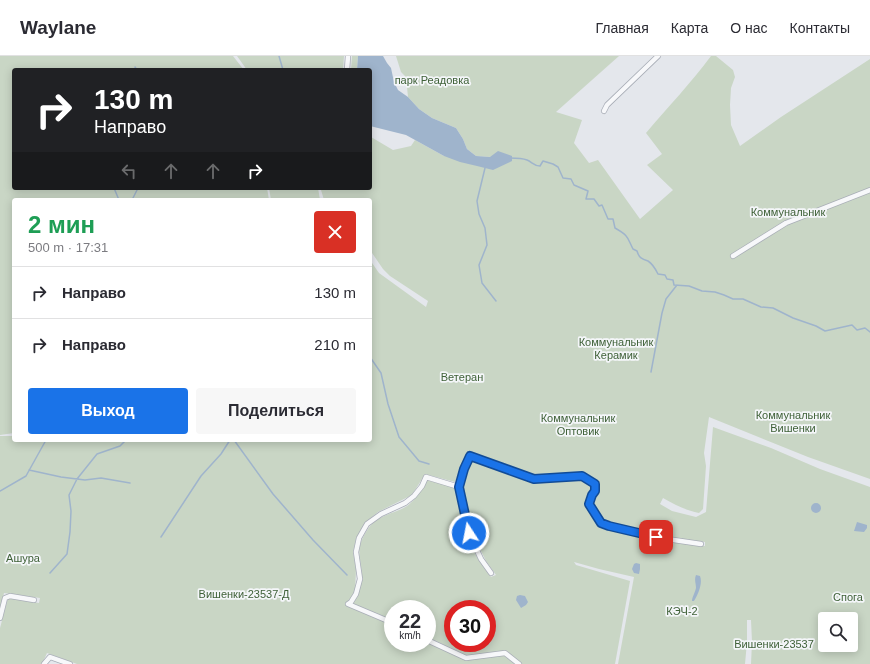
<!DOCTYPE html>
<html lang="ru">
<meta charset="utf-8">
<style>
:root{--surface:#fff;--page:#f7f7f7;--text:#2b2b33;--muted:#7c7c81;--line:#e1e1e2;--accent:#1a73e8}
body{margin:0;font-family:Arial,sans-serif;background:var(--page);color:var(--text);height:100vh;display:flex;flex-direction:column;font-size:15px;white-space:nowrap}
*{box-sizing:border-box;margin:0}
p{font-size:13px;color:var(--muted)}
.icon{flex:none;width:22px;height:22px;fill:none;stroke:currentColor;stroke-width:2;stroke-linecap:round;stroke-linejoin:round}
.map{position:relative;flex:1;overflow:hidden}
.details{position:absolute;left:12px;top:142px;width:360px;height:244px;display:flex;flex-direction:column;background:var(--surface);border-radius:4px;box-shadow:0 2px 10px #0003}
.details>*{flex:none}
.hud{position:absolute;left:12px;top:12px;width:360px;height:122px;border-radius:4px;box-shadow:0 2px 10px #0003;background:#202124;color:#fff;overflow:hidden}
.fabs{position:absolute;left:818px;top:556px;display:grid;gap:8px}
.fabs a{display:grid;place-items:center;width:40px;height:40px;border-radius:4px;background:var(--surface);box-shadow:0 2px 10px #0003;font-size:20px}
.speed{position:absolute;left:384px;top:544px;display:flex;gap:8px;font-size:20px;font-weight:700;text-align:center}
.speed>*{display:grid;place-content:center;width:52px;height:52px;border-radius:50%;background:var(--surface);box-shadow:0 2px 10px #0003;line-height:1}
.speed small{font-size:10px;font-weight:400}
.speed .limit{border:6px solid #d22;background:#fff;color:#111}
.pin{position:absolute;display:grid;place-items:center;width:34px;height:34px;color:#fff;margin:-17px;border-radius:8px;box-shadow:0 2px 6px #0006}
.me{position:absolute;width:44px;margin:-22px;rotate:349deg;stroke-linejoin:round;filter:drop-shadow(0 0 3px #0008)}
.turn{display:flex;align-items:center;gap:14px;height:84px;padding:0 16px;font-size:18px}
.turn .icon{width:52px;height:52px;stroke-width:2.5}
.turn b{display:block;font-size:28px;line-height:34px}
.lanes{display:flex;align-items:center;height:38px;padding:0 16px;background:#0003;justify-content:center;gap:20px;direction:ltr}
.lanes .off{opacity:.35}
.round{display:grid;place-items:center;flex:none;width:42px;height:42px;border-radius:4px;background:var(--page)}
.summary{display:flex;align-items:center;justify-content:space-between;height:68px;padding:0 16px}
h1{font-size:24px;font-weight:700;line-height:30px;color:#1e9e55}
.button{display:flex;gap:8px;margin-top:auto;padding:8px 16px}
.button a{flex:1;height:46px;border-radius:4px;background:var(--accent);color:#fff;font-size:16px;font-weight:700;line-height:46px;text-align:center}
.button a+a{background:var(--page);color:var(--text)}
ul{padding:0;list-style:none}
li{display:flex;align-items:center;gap:12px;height:52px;padding:0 16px;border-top:1px solid var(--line)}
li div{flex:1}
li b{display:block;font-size:15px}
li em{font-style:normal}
header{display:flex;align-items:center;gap:24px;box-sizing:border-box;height:56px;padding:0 20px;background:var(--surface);border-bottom:1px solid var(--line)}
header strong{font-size:19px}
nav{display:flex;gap:22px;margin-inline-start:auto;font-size:14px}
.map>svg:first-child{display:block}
.green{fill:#c9d6c5;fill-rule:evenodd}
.water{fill:#9fb4cc}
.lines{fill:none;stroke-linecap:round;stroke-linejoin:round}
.stream{stroke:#9fb4cc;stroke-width:1.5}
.minor-casing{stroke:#a9aeb7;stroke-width:6}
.minor{stroke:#f7f8fa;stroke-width:4.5}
.route-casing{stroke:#114b97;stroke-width:10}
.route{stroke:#1a73e8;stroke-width:7}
.labels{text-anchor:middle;stroke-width:3.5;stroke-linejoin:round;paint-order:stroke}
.park-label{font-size:11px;fill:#3f6138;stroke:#f4f6f9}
</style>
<header>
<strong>Waylane</strong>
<nav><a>Главная</a><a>Карта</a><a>О нас</a><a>Контакты</a></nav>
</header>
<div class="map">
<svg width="870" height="608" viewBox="0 0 870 608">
<rect width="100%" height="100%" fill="#e4e7ec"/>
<!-- green -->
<path class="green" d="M 0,0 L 233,0 L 244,14 L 14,14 L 14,132 L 267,132 L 269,144 L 14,144 L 14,377 L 0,379 Z
M 237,0 L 344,0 L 343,14 L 247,14 Z
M 352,0 L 358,0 L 357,14 L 351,14 Z
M 396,0 L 619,0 L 556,56 L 582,64 L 574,87 L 589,107 L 598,104 L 640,163 L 673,134 L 647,109 L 662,98 L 646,77 C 668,51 691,27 711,0 L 716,0 L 733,14 L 735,21 L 731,32 L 730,49 L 731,69 L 740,90 L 781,61 L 870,3 L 870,423 L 808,401 L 709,361 L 704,397 L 706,410 L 703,453 L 699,457 C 685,454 675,449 663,442 L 660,448 L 672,455 L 696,461 L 706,456 L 713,371 L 771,392 L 820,413 L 870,431 L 870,608 L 751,608 L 752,586 L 751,564 L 747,564 L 747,586 L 745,608 L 618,608 L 634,521 L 599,513 L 574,506 L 576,509 L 630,525 L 615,608 L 521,608 L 507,595 L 468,600 L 427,581 L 427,553 L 393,553 L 393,566 L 352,548 C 355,541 362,531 362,523 C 362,500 353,495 368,473 C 377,459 394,458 407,450 C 416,444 421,433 427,424 L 457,432 L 469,487 L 480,506 L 491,521 L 496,519 L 486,505 L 473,479 L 466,451 L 462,429 L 471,403 L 533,425 L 581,423 L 590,427 L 592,434 L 587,445 L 592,458 L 600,471 L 668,486 L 705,490 L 705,486 L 663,481 L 603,466 L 592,445 L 597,433 L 596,427 L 582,419 L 533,421 L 468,395 L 455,426 L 425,418 L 412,439 L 378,456 L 366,466 L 356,483 L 353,496 L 356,513 L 355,537 L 350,545 L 347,546 L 393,569 L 393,587 L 427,587 L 427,586 L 466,604 L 504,599 L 516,608 L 77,608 L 47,597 L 42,608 L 0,608 L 0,572 L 8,542 L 39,547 L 40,542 L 4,537 L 0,555 L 0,380 L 14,380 L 14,384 L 370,384 L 370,204 L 379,217 L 426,251 L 428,245 L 390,220 L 383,213 L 370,194 L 370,144 L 324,144 L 321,134 L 322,132 L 370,132 L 370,97 L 372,96 L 370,94 L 371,81 L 393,94 L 411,90 L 415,84 L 444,100 L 491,101 L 476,100 L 467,93 L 463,83 L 456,72 L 432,62 L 419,53 L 408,41 L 406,21 L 401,16 ZM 453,553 L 487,553 L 487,587 L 453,587 ZM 825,563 L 851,563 L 851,589 L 825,589 Z
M 269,132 L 318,132 L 320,144 L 271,144 Z"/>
<!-- water -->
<path class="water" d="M 358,0 L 383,0 L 387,7 L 391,12 L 394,26 L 398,34 L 408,41 L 419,53 L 432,62 L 456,72 L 463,83 L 467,93 L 476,100 L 490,101 L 498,95 L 512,100 L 512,105 L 493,114 L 477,110 L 460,106 L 444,100 L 406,79 L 370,70 L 370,14 L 357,14 Z
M811 452a5 5 0 1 1 10 0a5 5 0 1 1-10 0Z
M 857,466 L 867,469 L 867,472 L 864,476 L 854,475 Z
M 636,507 L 640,508 L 640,513 L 639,518 L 634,517 L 632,513 L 634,508 Z
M 696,519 L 700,520 C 703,527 698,539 694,545 L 692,545 C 692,541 695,537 696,532 C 696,527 694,524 696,519 Z
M 520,539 L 525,540 L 528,546 L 526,549 L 521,552 L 516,544 L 517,540 Z"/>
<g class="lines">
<!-- stream -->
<path class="stream" d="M 279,0 L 283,14
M 135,11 L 137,14
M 510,102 C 516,102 522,102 527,104 C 532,106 534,110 540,110 L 543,105 L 553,108 L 558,111 L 563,122 L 571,123 L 574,129 L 588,135 L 586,143 L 594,143 L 599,150 L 602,149 L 608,163 L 613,163 L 615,172 C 629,180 627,181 633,193 L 637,195 C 639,202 642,203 648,205 C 653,208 656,214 658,218 L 665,219 L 667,223 L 673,224 L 674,229 L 689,230 L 702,235 L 715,236 L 724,239 L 733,243 L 743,243 L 761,251 L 773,252 L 793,262 L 816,270 L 825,275 L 852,269 L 857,274 L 865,272 L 870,276
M 485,112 L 477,145 L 479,158 L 485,172 L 487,189 L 479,209 L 482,227 L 496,245
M 114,132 L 119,144
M 132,144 L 138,132
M 370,301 L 381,317 L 388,348 L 399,381 L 419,405 L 429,408
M 651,316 L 662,257 L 666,243 L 677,229
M 234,384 L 273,438 L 313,484 L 347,519
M 29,414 L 61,421 L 85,424 L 101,422 L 130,427
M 0,435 L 26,420 L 46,384
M 161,481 L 201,420 L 221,398 L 230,384
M 50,517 L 67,498 L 70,476 L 71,455 L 69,439 L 77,423 L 97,398 L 120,390 L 126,384"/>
<!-- minor casing -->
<g class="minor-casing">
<path id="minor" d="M 347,14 L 348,0
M 604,55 L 607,49 L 658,0
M 733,200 L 786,167 L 870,134
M 491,517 L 481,503 L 469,477 L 459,431 L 464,413 L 470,400 L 534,423 L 582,421 L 595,428 L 595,435 L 592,439 L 589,448 L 601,467 L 609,470 L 667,483 L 701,488
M 0,562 L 5,542 L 10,540 L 34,544
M 393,567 L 348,548 L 351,546 L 356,538 L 360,523 L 356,496 L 359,482 L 367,468 L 381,458 L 405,447 L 414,440 L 422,430 L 426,421 L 459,431
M 427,584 L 466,602 L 505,597 L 519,608
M 44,608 L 50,601 L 70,608"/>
</g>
<!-- minor -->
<use href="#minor" class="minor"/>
</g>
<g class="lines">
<!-- route casing -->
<g class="route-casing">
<path id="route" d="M 469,477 L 459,431 L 464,413 L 470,400 L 534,423 L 582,420 L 595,428 L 595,435 L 592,439 L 589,448 L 601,467 L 609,470 L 656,481"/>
</g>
<!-- route -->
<use href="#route" class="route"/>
</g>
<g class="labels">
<!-- park labels -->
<g class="park-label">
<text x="432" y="28">парк Реадовка</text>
<text x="788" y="160">Коммунальник</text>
<text x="616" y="290">Коммунальник<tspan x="616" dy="13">Керамик</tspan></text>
<text x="462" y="325">Ветеран</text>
<text x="793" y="363">Коммунальник<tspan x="793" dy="13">Вишенки</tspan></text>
<text x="578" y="366">Коммунальник<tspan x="578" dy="13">Оптовик</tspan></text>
<text x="23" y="506">Ашура</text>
<text x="244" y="542">Вишенки-23537-Д</text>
<text x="848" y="545">Спога</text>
<text x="682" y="559">КЭЧ-2</text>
<text x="774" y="592">Вишенки-23537</text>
</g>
</g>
</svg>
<div class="fabs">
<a><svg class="icon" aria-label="search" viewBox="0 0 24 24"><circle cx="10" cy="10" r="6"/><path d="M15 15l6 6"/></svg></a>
</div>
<div class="speed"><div>22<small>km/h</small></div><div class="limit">30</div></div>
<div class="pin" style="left:656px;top:481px;background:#d93025"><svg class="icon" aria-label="arrive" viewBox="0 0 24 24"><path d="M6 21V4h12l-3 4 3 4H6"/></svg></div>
<svg class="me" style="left:469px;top:477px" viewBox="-20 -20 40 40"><circle r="17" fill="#1a73e8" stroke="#fff" stroke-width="3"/><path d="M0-11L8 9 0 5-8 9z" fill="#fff"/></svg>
<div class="hud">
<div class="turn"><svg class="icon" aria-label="right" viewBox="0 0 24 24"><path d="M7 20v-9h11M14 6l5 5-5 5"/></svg><div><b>130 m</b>Направо</div></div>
<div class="lanes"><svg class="icon off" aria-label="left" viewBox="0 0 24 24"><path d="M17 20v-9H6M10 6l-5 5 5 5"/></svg><svg class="icon off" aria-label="ahead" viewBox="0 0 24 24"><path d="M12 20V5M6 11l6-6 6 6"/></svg><svg class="icon off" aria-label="ahead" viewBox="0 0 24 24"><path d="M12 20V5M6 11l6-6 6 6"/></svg><svg class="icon" aria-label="right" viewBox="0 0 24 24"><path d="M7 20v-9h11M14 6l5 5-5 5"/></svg></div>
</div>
<section class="details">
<div class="summary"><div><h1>2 мин</h1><p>500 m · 17:31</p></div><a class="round" style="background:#d93025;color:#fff"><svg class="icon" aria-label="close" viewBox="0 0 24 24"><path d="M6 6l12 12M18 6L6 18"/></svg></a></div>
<ul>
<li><svg class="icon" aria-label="right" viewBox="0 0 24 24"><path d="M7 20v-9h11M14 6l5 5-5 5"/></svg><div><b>Направо</b></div><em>130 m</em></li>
<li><svg class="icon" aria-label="right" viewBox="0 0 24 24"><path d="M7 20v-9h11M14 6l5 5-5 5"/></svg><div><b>Направо</b></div><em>210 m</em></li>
</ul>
<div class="button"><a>Выход</a><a>Поделиться</a></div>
</section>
</div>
